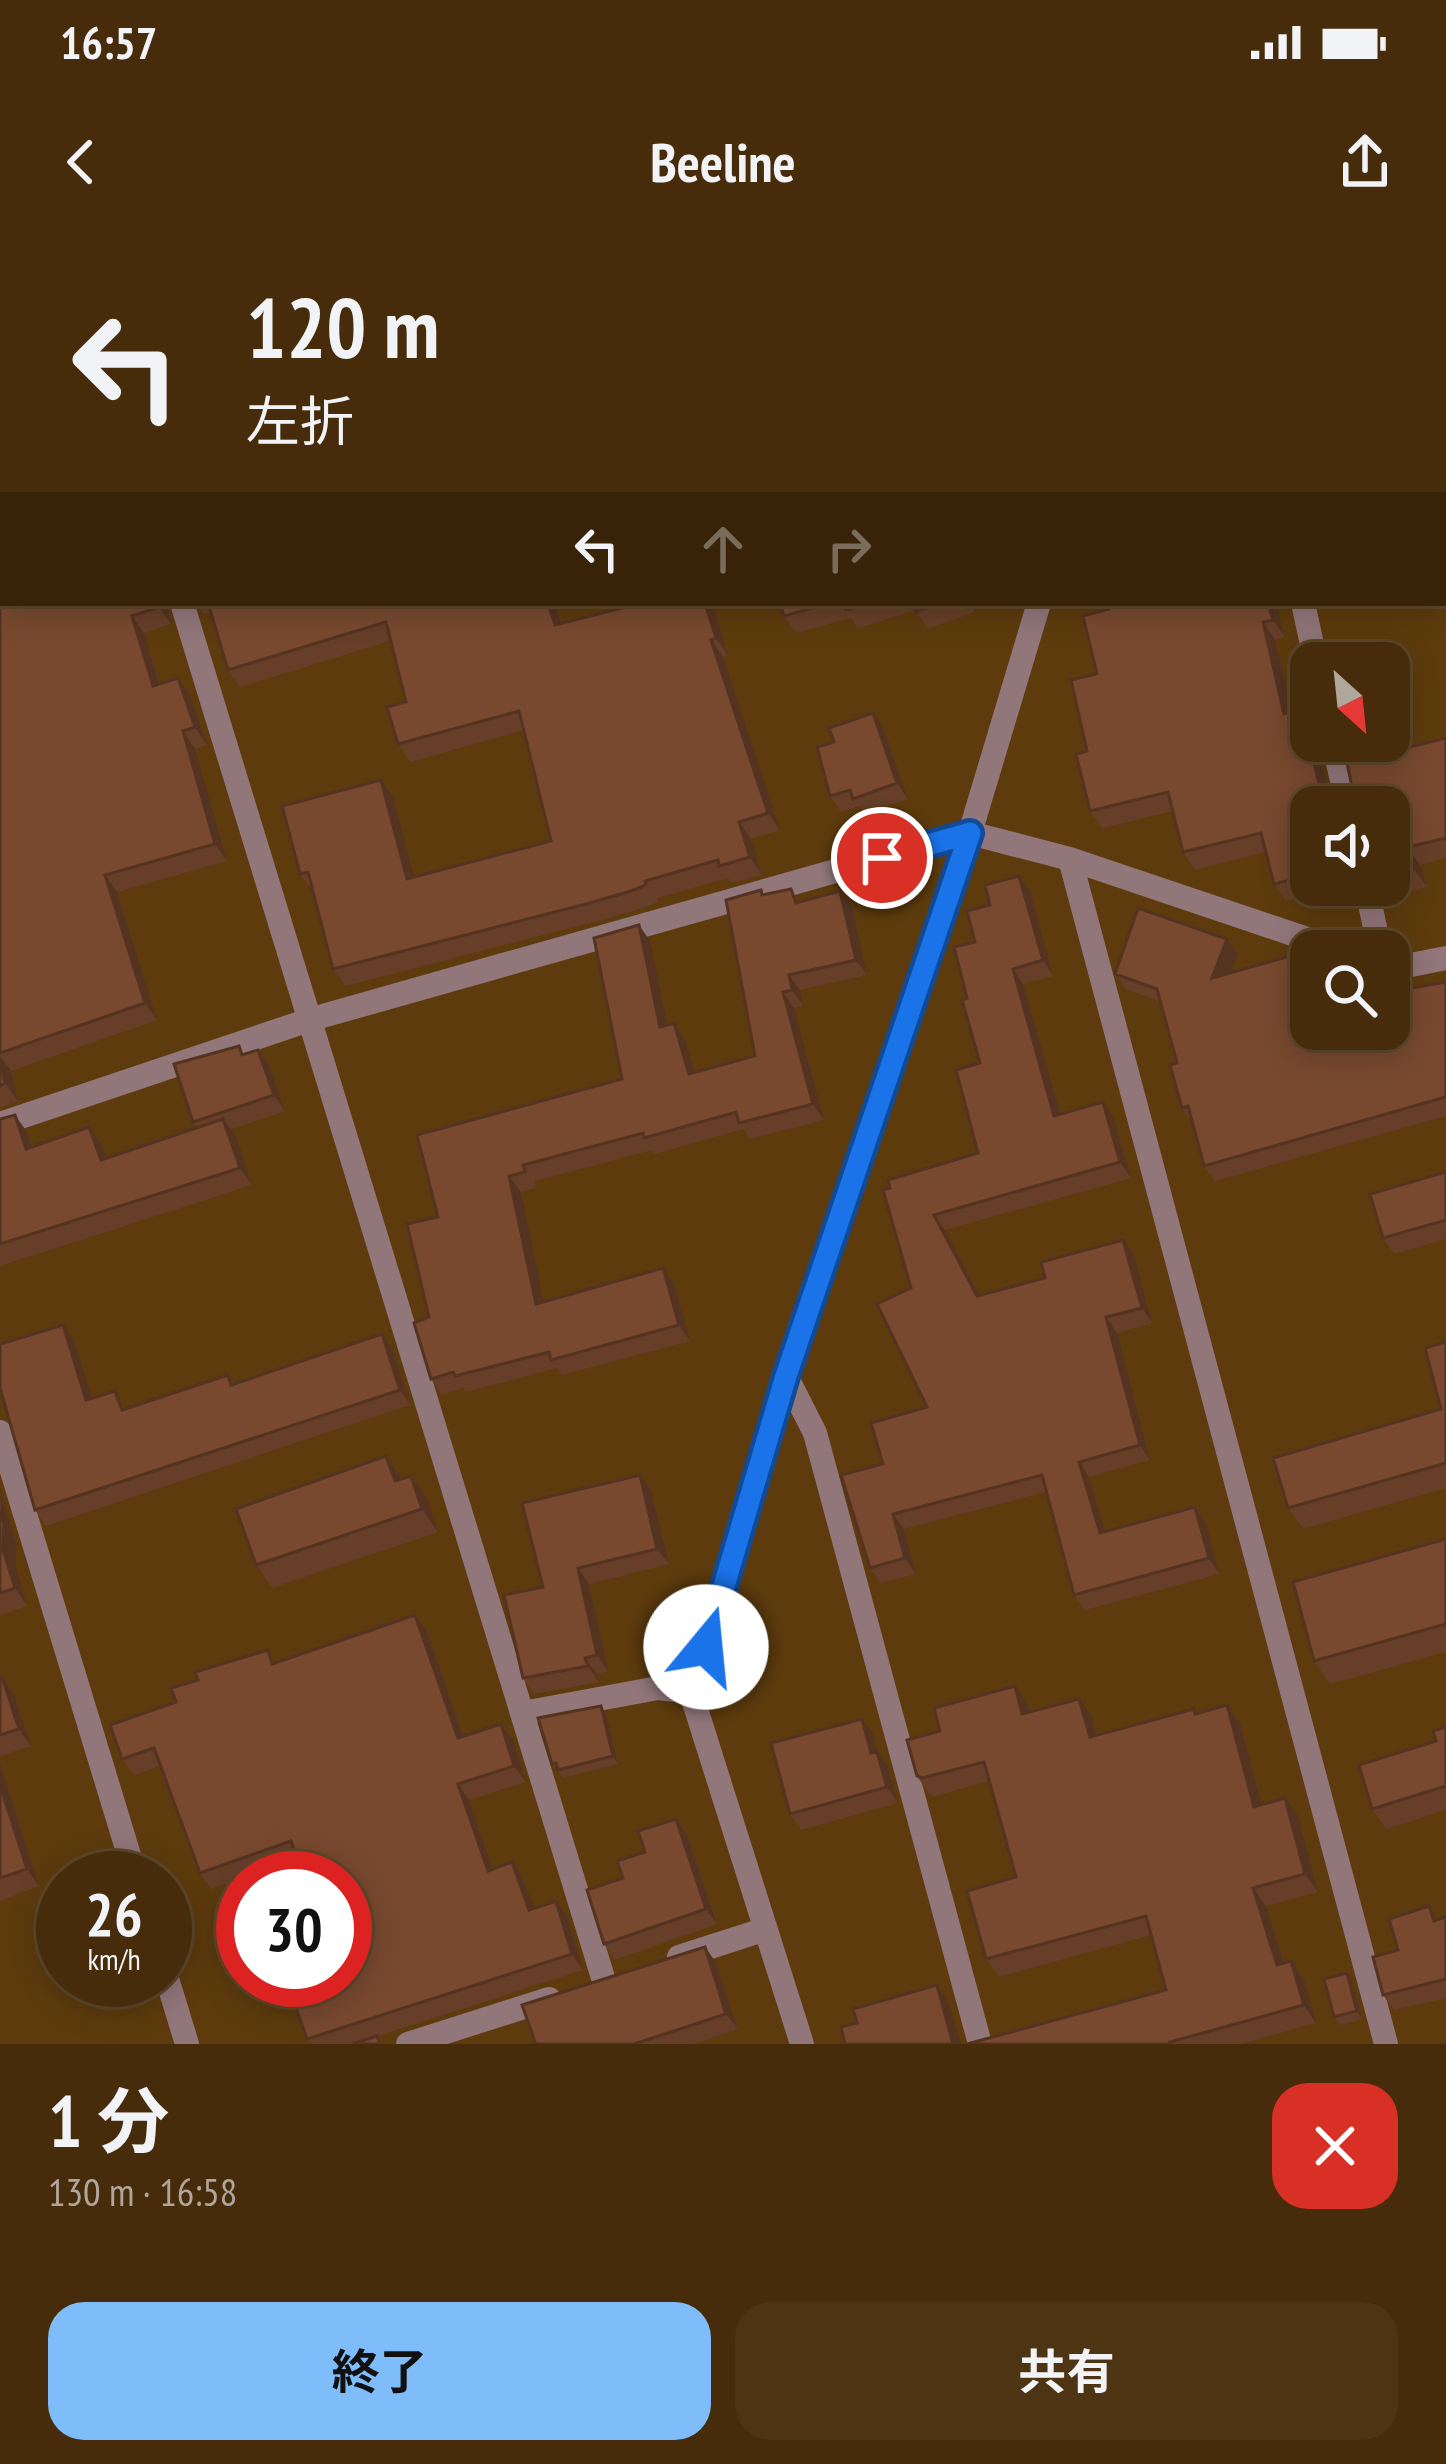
<!DOCTYPE html>
<html lang="ja">
<meta charset="utf-8">
<style>
:root{--surface:#462c0a;--page:#4d3413;--text:#f1f3f6;--muted:#b0a79c;--line:#5e482b;--accent:#7fbdfa}
body{margin:0;font-family:"PT Sans Narrow","Noto Sans JP",sans-serif;background:var(--page);color:var(--text);height:100vh;display:flex;flex-direction:column;font-size:45px;white-space:nowrap}
*{box-sizing:border-box;margin:0}
p{font-size:39px;color:var(--muted)}
.icon{flex:none;width:66px;height:66px;fill:none;stroke:currentColor;stroke-width:2;stroke-linecap:round;stroke-linejoin:round}
.map{position:relative;height:1804px;overflow:hidden}
.drawer{display:flex;flex-direction:column;background:var(--surface);flex:1}
.drawer>*{flex:none}
.guide{position:absolute;left:0px;top:0px;width:1446px;height:366px;box-shadow:0 6px 30px #0003,0 0 0 3px var(--line);background:#462c0a;color:var(--text);overflow:hidden}
.needle{width:78px;rotate:153deg}
.tools{position:absolute;left:1290px;top:402px;display:grid;gap:24px}
.tools a{display:grid;place-items:center;width:120px;height:120px;border-radius:24px;background:var(--surface);box-shadow:0 6px 30px #0003,0 0 0 3px var(--line);font-size:60px}
.speed{position:absolute;left:36px;top:1611px;display:flex;gap:24px;font-size:60px;font-weight:700;text-align:center}
.speed>*{display:grid;place-content:center;width:156px;height:156px;border-radius:50%;background:var(--surface);box-shadow:0 6px 30px #0003,0 0 0 3px var(--line);line-height:1}
.speed small{font-size:30px;font-weight:400}
.speed .limit{border:18px solid #d22;background:#fff;color:#111}
.pin{position:absolute;display:grid;place-items:center;width:102px;height:102px;color:#fff;margin:-51px;border:6px solid #fff;border-radius:50%;box-shadow:0 3px 12px #0007}
.me{position:absolute;width:132px;margin:-66px;rotate:17deg;stroke-linejoin:round;filter:drop-shadow(0 0 9px #0008)}
.turn{display:flex;align-items:center;gap:42px;height:252px;padding:0 48px;font-size:54px}
.turn .icon{width:156px;height:156px;stroke-width:2.5}
.turn b{display:block;font-size:84px;line-height:102px}
.lanes{display:flex;align-items:center;height:114px;padding:0 48px;background:#0003;justify-content:center;gap:60px;direction:ltr}
.lanes .off{opacity:.35}
.round{display:grid;place-items:center;flex:none;width:126px;height:126px;border-radius:36px;background:var(--page)}
.head{display:flex;align-items:center;justify-content:space-between;height:204px;padding:0 48px}
h1{font-size:72px;font-weight:700;line-height:90px}
.primary-button{display:flex;gap:24px;margin-top:auto;padding:24px 48px}
.primary-button a{flex:1;height:138px;border-radius:36px;background:var(--accent);color:#111;font-size:48px;font-weight:700;line-height:138px;text-align:center}
.primary-button a+a{background:var(--page);color:var(--text)}
.status{display:flex;justify-content:space-between;align-items:center;height:84px;padding:0 60px;background:var(--surface);direction:ltr}
.status svg{height:33px;fill:currentColor}
header{display:flex;justify-content:space-between;align-items:center;height:156px;padding:0 48px;background:var(--surface);font-size:54px;font-weight:700}
.map>svg:first-child{display:block}
.lines{fill:none;stroke-linecap:round;stroke-linejoin:round}
.street{stroke:#91767a;stroke-width:24}
.wall{fill:#673f28}
.shaded-wall{fill:#543321}
.building{fill:#78492f;stroke:#543321;stroke-width:3}
.route-casing{stroke:#114b97;stroke-width:30}
.route{stroke:#1a73e8;stroke-width:21}
</style>
<div class="status"><b>16:57</b><svg viewBox="0 0 49 12"><path d="M0 12V9h3v3zM5 12V6h3v6zM10 12V3h3v9zM15 12V0h3v12zM26 1h20v11H26zM47 4h2v5h-2z"/></svg></div>
<header><svg class="icon" aria-label="back" viewBox="0 0 24 24"><path d="M15 5l-7 7 7 7"/></svg>Beeline<svg class="icon" aria-label="share" viewBox="0 0 24 24"><path d="M12 15V3M7 8l5-5 5 5M5 13v7h14v-7"/></svg></header>
<div class="map">
<svg width="1446" height="1804" viewBox="0 0 1446 1804">
<rect width="100%" height="100%" fill="#5d3b0d"/>
<g class="lines">
<!-- street -->
<path class="street" d="M 219,0 L 220,3
M 1222,0 L 1222,3
M 736,3 L 747,0
M 1147,3 L 1148,0
M 0,208 L 3,207
M 182,363 L 604,1741
M 1303,363 L 1316,423
M 1333,501 L 1348,567
M 1070,619 L 1386,1804
M 1366,645 L 1380,711
M 1389,726 L 1396,728 L 1446,718
M 0,884 L 312,779 L 970,593 L 1070,619 L 1343,711
M 786,1136 L 815,1193 L 980,1804
M 0,1192 L 136,1638
M 523,1473 L 658,1448 L 693,1452
M 679,1717 L 763,1690
M 165,1732 L 187,1804
M 408,1804 L 549,1759
M 802,1804 L 692,1456 L 786,1136 L 970,593 L 1039,363"/>
</g>
<!-- wall -->
<path class="wall" d="M 1067,0 L 1088,0 L 1081,3 L 1069,3 Z
M 1443,18 L 1446,18 L 1446,90 L 1443,91 Z
M 3,299 L 166,363 L 171,384 L 144,393 L 160,444 L 178,438 L 190,455 L 207,505 L 195,509 L 227,621 L 117,652 L 157,780 L 11,831 L 18,861 L 0,868 Z
M 195,363 L 555,363 L 562,384 L 712,363 L 728,415 L 723,417 L 780,590 L 751,599 L 762,635 L 731,643 L 728,638 L 657,658 L 658,662 L 643,668 L 598,681 L 345,746 L 333,729 L 313,651 L 300,634 L 393,557 L 414,637 L 551,601 L 524,490 L 410,522 L 398,504 L 406,462 L 390,401 L 240,447 L 228,430 L 211,372 L 203,374 Z
M 780,363 L 971,363 L 974,372 L 928,389 L 916,370 L 858,388 L 851,378 L 796,393 L 784,376 Z
M 1276,363 L 1285,397 L 1275,400 L 1291,472 L 1332,563 L 1338,566 L 1446,498 L 1446,618 L 1420,625 L 1427,647 L 1390,656 L 1383,645 L 1389,645 L 1389,567 L 1311,567 L 1311,645 L 1350,645 L 1286,661 L 1274,644 L 1266,612 L 1195,630 L 1183,612 L 1173,571 L 1102,588 L 1090,571 L 1087,511 L 1097,434 Z
M 873,473 L 884,489 L 908,559 L 865,574 L 859,566 L 841,572 L 830,556 L 834,502 Z
M 840,651 L 852,667 L 867,735 L 800,750 L 803,766 L 794,768 L 824,880 L 750,899 L 743,889 L 655,914 L 652,910 L 535,941 L 536,948 L 521,952 L 543,1061 L 663,1028 L 674,1044 L 690,1101 L 562,1135 L 557,1128 L 466,1152 L 463,1148 L 442,1155 L 431,1139 L 429,1077 L 438,977 L 622,839 L 650,701 L 667,785 L 685,799 L 695,832 L 755,816 L 764,655 L 800,662 Z
M 1030,651 L 1053,736 L 1023,744 L 1060,874 L 1113,877 L 1131,938 L 945,990 L 980,1055 L 1134,1015 L 1152,1083 L 1117,1093 L 1150,1220 L 1089,1237 L 1105,1291 L 1195,1267 L 1206,1283 L 1219,1334 L 1085,1370 L 1074,1355 L 1046,1252 L 904,1289 L 916,1334 L 881,1343 L 870,1328 L 883,1224 L 927,1167 L 911,1048 L 883,950 L 978,913 L 980,823 L 967,758 L 975,702 L 990,665 Z
M 1227,699 L 1238,714 L 1231,733 L 1301,732 L 1310,767 L 1446,742 L 1446,876 L 1215,941 L 1204,926 L 1192,883 L 1182,868 L 1177,823 L 1161,762 L 1126,749 L 1115,734 Z
M 258,810 L 269,825 L 285,871 L 231,889 L 236,896 L 252,945 L 0,1026 L 0,879 L 27,892 L 32,907 L 89,887 L 102,905 L 106,918 L 197,887 L 193,882 L 245,814 Z
M 1446,932 L 1446,999 L 1394,1014 L 1383,998 Z
M 63,1085 L 74,1100 L 91,1159 L 127,1168 L 228,1135 L 234,1144 L 382,1094 L 393,1110 L 410,1165 L 46,1286 L 35,1270 Z
M 1446,1102 L 1446,1248 L 1303,1289 L 1288,1268 L 1441,1169 Z
M 640,1235 L 651,1250 L 669,1324 L 589,1344 L 608,1431 L 597,1434 L 599,1442 L 534,1454 L 523,1438 L 543,1347 Z
M 411,1236 L 427,1258 L 438,1292 L 272,1348 L 256,1325 L 402,1239 Z
M 0,1252 L 16,1301 L 16,1327 L 27,1366 L 0,1375 Z
M 1446,1299 L 1446,1412 L 1330,1444 L 1314,1421 Z
M 427,1391 L 463,1496 L 501,1484 L 513,1500 L 526,1542 L 469,1560 L 493,1629 L 512,1622 L 523,1638 L 534,1668 L 556,1661 L 567,1677 L 583,1730 L 378,1796 L 383,1804 L 311,1804 L 307,1799 L 345,1740 L 297,1619 L 211,1649 L 200,1633 L 160,1526 L 134,1535 L 122,1519 L 176,1462 L 277,1422 Z
M 2,1437 L 14,1455 L 31,1506 L 0,1516 L 0,1438 Z
M 1015,1446 L 1028,1464 L 1030,1472 L 1092,1477 L 1097,1495 L 1194,1469 L 1196,1473 L 1227,1465 L 1240,1483 L 1262,1565 L 1298,1576 L 1318,1652 L 1266,1666 L 1284,1723 L 1304,1739 L 1316,1783 L 1240,1804 L 967,1804 L 1166,1750 L 1151,1695 L 999,1737 L 986,1719 L 1016,1637 L 989,1541 L 935,1556 L 929,1554 L 917,1536 L 940,1491 Z
M 601,1466 L 606,1474 L 618,1524 L 563,1538 L 552,1524 Z
M 862,1479 L 873,1494 L 878,1512 L 888,1527 L 898,1563 L 801,1590 L 790,1574 Z
M 1446,1487 L 1446,1570 L 1386,1589 L 1372,1569 L 1436,1501 Z
M 0,1524 L 39,1646 L 0,1661 Z
M 676,1579 L 687,1594 L 717,1684 L 615,1720 L 604,1704 L 645,1612 Z
M 1446,1677 L 1446,1758 L 1394,1770 L 1383,1755 L 1398,1710 L 1439,1679 Z
M 705,1707 L 716,1723 L 738,1789 L 693,1804 L 532,1804 Z
M 1352,1742 L 1362,1779 L 1340,1785 L 1334,1777 Z"/>
<!-- shaded-wall -->
<path class="shaded-wall" d="M 158,363 L 166,363 L 171,384 L 159,367 Z
M 548,363 L 555,363 L 567,403 L 555,385 Z
M 705,363 L 712,363 L 728,415 L 716,398 Z
M 1268,363 L 1276,363 L 1285,397 L 1273,380 Z
M 132,376 L 144,393 L 165,463 L 153,446 Z
M 1263,382 L 1275,400 L 1296,492 L 1284,474 Z
M 711,400 L 723,417 L 780,590 L 768,573 Z
M 178,438 L 190,455 L 207,505 L 195,487 Z
M 1301,470 L 1311,485 L 1311,501 L 1316,501 L 1333,567 L 1323,560 Z
M 873,473 L 884,489 L 908,559 L 897,543 Z
M 183,491 L 195,509 L 227,621 L 215,604 Z
M 381,540 L 393,557 L 419,656 L 407,639 Z
M 739,582 L 751,599 L 762,635 L 750,617 Z
M 1408,607 L 1420,625 L 1427,647 L 1414,629 Z
M 105,635 L 117,652 L 157,780 L 145,763 Z
M 1019,636 L 1030,651 L 1053,736 L 1043,720 Z
M 840,651 L 852,667 L 867,735 L 856,720 Z
M 639,685 L 650,701 L 671,803 L 660,787 Z
M 1227,699 L 1238,714 L 1223,754 L 1212,738 Z
M 1290,716 L 1301,732 L 1311,769 L 1304,768 Z
M 1013,729 L 1023,744 L 1065,891 L 1054,876 Z
M 789,735 L 800,750 L 803,766 L 792,750 Z
M 783,752 L 794,768 L 824,880 L 813,864 Z
M 674,783 L 685,799 L 700,850 L 689,834 Z
M 258,810 L 269,825 L 285,871 L 274,855 Z
M 0,816 L 11,831 L 18,861 L 5,843 Z
M 1103,862 L 1113,877 L 1131,938 L 1120,922 Z
M 15,875 L 27,892 L 38,927 L 26,909 Z
M 223,879 L 236,896 L 252,945 L 240,928 Z
M 89,887 L 102,905 L 113,937 L 101,920 Z
M 509,936 L 521,952 L 547,1079 L 536,1064 Z
M 934,975 L 945,990 L 988,1071 L 977,1056 Z
M 1123,1000 L 1134,1015 L 1152,1083 L 1142,1068 Z
M 663,1028 L 674,1044 L 690,1101 L 679,1085 Z
M 1106,1077 L 1117,1093 L 1150,1220 L 1140,1205 Z
M 63,1085 L 74,1100 L 97,1176 L 86,1160 Z
M 382,1094 L 393,1110 L 410,1165 L 400,1150 Z
M 386,1216 L 402,1239 L 395,1241 Z
M 1079,1222 L 1089,1237 L 1110,1308 L 1100,1293 Z
M 640,1235 L 651,1250 L 669,1324 L 657,1309 Z
M 411,1236 L 427,1258 L 438,1292 L 422,1269 Z
M 0,1252 L 16,1301 L 16,1327 L 27,1366 L 15,1348 L 3,1310 Z
M 1195,1267 L 1206,1283 L 1219,1334 L 1209,1318 Z
M 893,1274 L 904,1289 L 916,1334 L 905,1318 Z
M 578,1328 L 589,1344 L 608,1431 L 597,1415 Z
M 415,1375 L 427,1391 L 469,1514 L 458,1498 Z
M 585,1418 L 597,1434 L 599,1442 L 588,1426 Z
M 2,1437 L 14,1455 L 31,1506 L 19,1489 Z
M 1015,1446 L 1028,1464 L 1035,1492 L 1022,1474 Z
M 1079,1459 L 1092,1477 L 1102,1515 L 1090,1497 Z
M 1227,1465 L 1240,1483 L 1267,1585 L 1254,1567 Z
M 601,1466 L 606,1474 L 618,1524 L 613,1516 Z
M 862,1479 L 873,1494 L 878,1512 L 888,1527 L 898,1563 L 887,1547 L 871,1513 Z
M 501,1484 L 513,1500 L 526,1542 L 514,1526 Z
M 0,1524 L 39,1646 L 27,1629 L 0,1545 Z
M 458,1544 L 469,1560 L 499,1647 L 488,1631 Z
M 1285,1558 L 1298,1576 L 1318,1652 L 1305,1634 Z
M 676,1579 L 687,1594 L 717,1684 L 706,1669 Z
M 512,1622 L 523,1638 L 541,1686 L 529,1670 Z
M 1253,1648 L 1266,1666 L 1290,1743 L 1277,1725 Z
M 556,1661 L 567,1677 L 583,1730 L 572,1714 Z
M 705,1707 L 716,1723 L 738,1789 L 726,1774 Z
M 1291,1721 L 1304,1739 L 1316,1783 L 1304,1765 Z
M 1347,1733 L 1352,1742 L 1362,1779 L 1357,1771 Z
M 937,1745 L 949,1763 L 961,1804 L 953,1804 Z"/>
<!-- building -->
<path class="building" d="M 0,0 L 159,0 L 160,3 L 3,3 L 3,22 Z
M 258,0 L 493,0 L 498,3 L 259,3 Z
M 511,0 L 553,0 L 554,3 L 504,3 Z
M 1443,18 L 1446,18 L 1446,71 L 1443,72 Z
M 3,299 L 3,363 L 158,363 L 159,367 L 132,376 L 153,446 L 178,438 L 195,487 L 183,491 L 215,604 L 105,635 L 145,763 L 0,813 L 0,300 Z
M 208,363 L 548,363 L 555,385 L 642,363 L 705,363 L 716,398 L 711,400 L 768,573 L 739,582 L 750,617 L 719,626 L 718,620 L 645,641 L 646,645 L 631,651 L 586,664 L 333,729 L 308,632 L 300,634 L 282,566 L 381,540 L 407,639 L 551,601 L 519,471 L 398,504 L 387,467 L 406,462 L 386,382 L 228,430 Z
M 780,363 L 830,363 L 784,376 Z
M 843,363 L 869,363 L 846,370 Z
M 913,363 L 939,363 L 916,372 Z
M 1108,363 L 1268,363 L 1273,380 L 1263,382 L 1284,474 L 1301,470 L 1323,560 L 1338,566 L 1348,561 L 1352,547 L 1347,523 L 1446,498 L 1446,598 L 1408,607 L 1414,629 L 1389,636 L 1389,567 L 1311,567 L 1311,635 L 1274,644 L 1261,593 L 1183,612 L 1168,552 L 1090,571 L 1076,514 L 1087,511 L 1071,440 L 1097,434 L 1083,376 L 1109,369 Z
M 873,473 L 897,543 L 853,559 L 850,550 L 830,556 L 817,507 L 834,502 L 829,488 Z
M 1019,636 L 1043,720 L 1013,729 L 1054,876 L 1103,862 L 1120,922 L 934,975 L 977,1056 L 1045,1038 L 1041,1022 L 1123,1000 L 1142,1068 L 1106,1077 L 1140,1205 L 1079,1222 L 1100,1293 L 1195,1267 L 1209,1318 L 1074,1355 L 1042,1235 L 893,1274 L 905,1318 L 870,1328 L 841,1235 L 883,1224 L 871,1183 L 927,1167 L 877,1064 L 911,1048 L 883,950 L 890,948 L 888,940 L 978,913 L 956,830 L 980,823 L 962,760 L 967,758 L 954,707 L 975,702 L 967,671 L 990,665 L 985,645 Z
M 791,649 L 796,663 L 840,651 L 856,720 L 789,735 L 792,750 L 783,752 L 813,864 L 739,883 L 736,872 L 644,898 L 643,893 L 523,925 L 525,932 L 509,936 L 536,1064 L 663,1028 L 679,1085 L 551,1120 L 549,1112 L 455,1136 L 453,1132 L 431,1139 L 414,1083 L 429,1077 L 407,984 L 438,977 L 417,895 L 622,839 L 594,698 L 639,685 L 660,787 L 674,783 L 689,834 L 755,816 L 726,660 L 761,650 L 762,655 Z
M 1138,668 L 1227,699 L 1212,738 L 1290,716 L 1304,768 L 1311,767 L 1311,789 L 1389,789 L 1389,752 L 1446,742 L 1446,857 L 1204,926 L 1188,866 L 1182,868 L 1170,825 L 1177,823 L 1157,749 L 1115,734 Z
M 239,806 L 242,815 L 258,810 L 274,855 L 193,882 L 174,824 Z
M 0,820 L 5,843 L 0,846 Z
M 15,875 L 26,909 L 89,887 L 101,920 L 223,879 L 240,928 L 0,1004 L 0,879 Z
M 1446,932 L 1446,980 L 1383,998 L 1370,954 Z
M 63,1085 L 86,1160 L 115,1151 L 122,1170 L 228,1135 L 231,1145 L 382,1094 L 400,1150 L 35,1270 L 0,1148 L 0,1104 Z
M 1446,1102 L 1446,1223 L 1288,1268 L 1273,1218 L 1441,1169 L 1425,1108 Z
M 386,1216 L 395,1241 L 411,1236 L 422,1269 L 256,1325 L 236,1269 Z
M 640,1235 L 657,1309 L 578,1328 L 597,1415 L 585,1418 L 588,1426 L 523,1438 L 504,1355 L 543,1347 L 522,1263 Z
M 0,1271 L 4,1283 L 3,1310 L 15,1348 L 0,1353 Z
M 1446,1299 L 1446,1384 L 1314,1421 L 1293,1342 Z
M 415,1375 L 458,1498 L 501,1484 L 514,1526 L 458,1544 L 488,1631 L 512,1622 L 529,1670 L 556,1661 L 572,1714 L 307,1799 L 286,1740 L 345,1740 L 345,1638 L 303,1638 L 291,1601 L 200,1633 L 154,1508 L 122,1519 L 110,1485 L 176,1462 L 171,1448 L 198,1440 L 195,1432 L 268,1410 L 272,1424 Z
M 2,1437 L 19,1489 L 0,1495 L 0,1438 Z
M 1015,1446 L 1022,1474 L 1079,1459 L 1090,1497 L 1194,1469 L 1195,1474 L 1227,1465 L 1254,1567 L 1285,1558 L 1305,1634 L 1253,1648 L 1277,1725 L 1291,1721 L 1304,1765 L 1170,1802 L 1171,1804 L 967,1804 L 1166,1750 L 1146,1676 L 986,1719 L 967,1651 L 1016,1637 L 984,1522 L 922,1538 L 917,1536 L 907,1500 L 940,1491 L 934,1468 Z
M 601,1466 L 613,1516 L 558,1530 L 556,1523 L 552,1524 L 538,1478 Z
M 862,1479 L 871,1513 L 877,1512 L 887,1547 L 790,1574 L 771,1503 Z
M 1446,1487 L 1446,1546 L 1372,1569 L 1359,1525 L 1436,1501 L 1433,1491 Z
M 0,1545 L 27,1629 L 0,1638 Z
M 676,1579 L 706,1669 L 604,1704 L 587,1650 L 623,1638 L 617,1621 L 645,1612 L 638,1591 Z
M 1429,1666 L 1434,1681 L 1446,1677 L 1446,1739 L 1383,1755 L 1373,1717 L 1398,1710 L 1389,1679 Z
M 705,1707 L 726,1774 L 634,1804 L 532,1804 L 535,1802 L 522,1765 Z
M 1347,1733 L 1357,1771 L 1334,1777 L 1324,1739 Z
M 937,1745 L 953,1804 L 845,1804 L 841,1787 L 857,1783 L 853,1769 Z
M 377,1796 L 380,1804 L 353,1804 Z"/>
<g class="lines">
<!-- route casing -->
<g class="route-casing">
<path id="route" d="M 706,1407 L 786,1136 L 970,593 L 882,618"/>
</g>
<!-- route -->
<use href="#route" class="route"/>
</g>
</svg>
<div class="tools">
<a><svg class="needle" viewBox="-14 -14 28 28"><path d="M0-13l5 13h-10z" fill="#e53935"/><path d="M0 13l5-13h-10z" fill="#b0a79c"/></svg></a>
<a><svg class="icon" aria-label="sound" viewBox="0 0 24 24"><path d="M4 9h4l5-4v14l-5-4H4zM17 9q2 3 0 6"/></svg></a>
<a><svg class="icon" aria-label="search" viewBox="0 0 24 24"><circle cx="10" cy="10" r="6"/><path d="M15 15l6 6"/></svg></a>
</div>
<div class="speed"><div>26<small>km/h</small></div><div class="limit">30</div></div>
<div class="pin" style="left:882px;top:618px;background:#d93025"><svg class="icon" aria-label="arrive" viewBox="0 0 24 24"><path d="M6 21V4h12l-3 4 3 4H6"/></svg></div>
<svg class="me" style="left:706px;top:1407px" viewBox="-20 -20 40 40"><circle r="19" fill="#fff"/><path d="M0-13L10 11 0 6-10 11z" fill="#1a73e8"/></svg>
<div class="guide">
<div class="turn"><svg class="icon" aria-label="left" viewBox="0 0 24 24"><path d="M17 20v-9H6M10 6l-5 5 5 5"/></svg><div><b>120 m</b>左折</div></div>
<div class="lanes"><svg class="icon" aria-label="left" viewBox="0 0 24 24"><path d="M17 20v-9H6M10 6l-5 5 5 5"/></svg><svg class="icon off" aria-label="ahead" viewBox="0 0 24 24"><path d="M12 20V5M6 11l6-6 6 6"/></svg><svg class="icon off" aria-label="right" viewBox="0 0 24 24"><path d="M7 20v-9h11M14 6l5 5-5 5"/></svg></div>
</div>
</div>
<section class="drawer">
<div class="head"><div><h1>1 分</h1><p>130 m · 16:58</p></div><a class="round" style="background:#d93025;color:#fff"><svg class="icon" aria-label="close" viewBox="0 0 24 24"><path d="M6 6l12 12M18 6L6 18"/></svg></a></div>
<div class="primary-button"><a>終了</a><a>共有</a></div>
</section>
